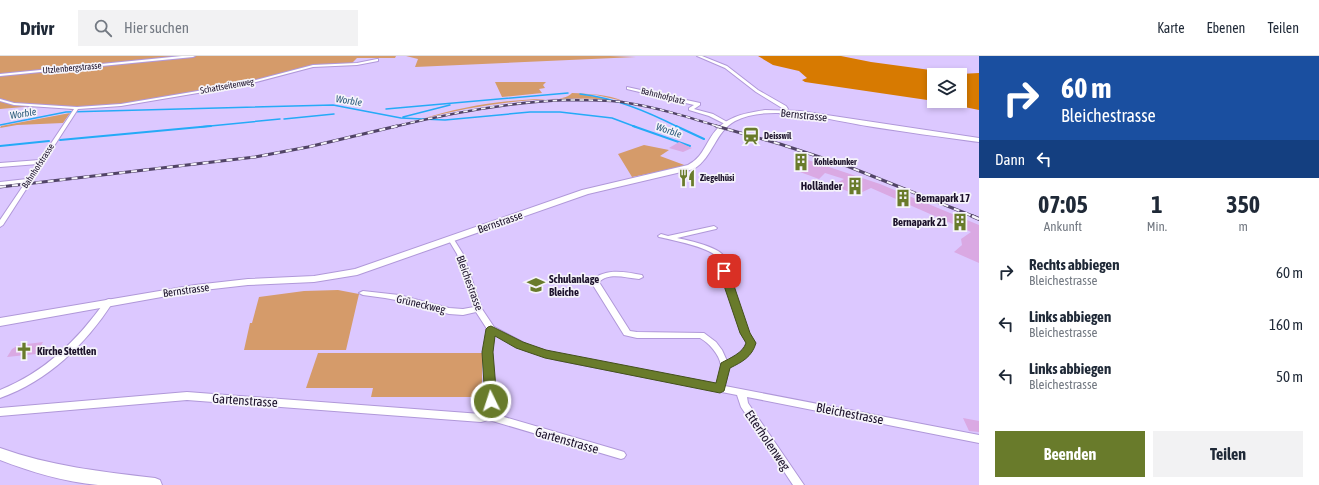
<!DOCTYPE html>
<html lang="de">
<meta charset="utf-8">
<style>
:root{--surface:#fff;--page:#f2f2f3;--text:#1f2937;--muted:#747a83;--line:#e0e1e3;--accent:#697b2b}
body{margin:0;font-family:"Asap Condensed",sans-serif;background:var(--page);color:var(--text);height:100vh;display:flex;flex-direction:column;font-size:15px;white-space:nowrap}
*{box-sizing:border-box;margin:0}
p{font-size:13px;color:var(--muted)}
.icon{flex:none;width:22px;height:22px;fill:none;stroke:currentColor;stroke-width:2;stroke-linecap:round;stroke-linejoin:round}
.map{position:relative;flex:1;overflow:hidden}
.panel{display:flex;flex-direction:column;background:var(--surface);width:340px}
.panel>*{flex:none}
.banner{background:#1a4fa0;color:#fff;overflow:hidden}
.controls{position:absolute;left:927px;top:12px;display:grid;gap:8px}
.controls a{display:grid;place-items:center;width:40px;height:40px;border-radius:0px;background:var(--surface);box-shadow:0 2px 6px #0003;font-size:20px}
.pin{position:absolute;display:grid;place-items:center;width:34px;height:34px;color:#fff;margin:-17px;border-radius:8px;box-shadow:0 2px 6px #0006}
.me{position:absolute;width:44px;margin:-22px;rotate:356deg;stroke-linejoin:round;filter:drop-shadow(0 0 3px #0008)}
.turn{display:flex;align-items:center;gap:14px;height:84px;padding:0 16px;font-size:18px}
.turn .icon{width:52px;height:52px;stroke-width:2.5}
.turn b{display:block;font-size:28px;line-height:34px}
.then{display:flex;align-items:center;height:38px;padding:0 16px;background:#0003;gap:8px;font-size:15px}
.eta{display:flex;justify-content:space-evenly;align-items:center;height:68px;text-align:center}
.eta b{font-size:24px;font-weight:700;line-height:28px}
.action{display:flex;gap:8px;margin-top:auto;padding:8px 16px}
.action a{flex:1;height:46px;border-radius:0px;background:var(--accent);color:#fff;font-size:16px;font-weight:700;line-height:46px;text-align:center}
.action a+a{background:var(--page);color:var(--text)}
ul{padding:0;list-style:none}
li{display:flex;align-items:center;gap:12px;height:52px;padding:0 16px}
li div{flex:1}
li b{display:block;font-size:15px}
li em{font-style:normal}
header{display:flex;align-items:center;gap:24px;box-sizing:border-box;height:56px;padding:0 20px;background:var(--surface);border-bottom:1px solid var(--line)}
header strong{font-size:19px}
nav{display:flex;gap:22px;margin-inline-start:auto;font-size:14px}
.search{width:280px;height:36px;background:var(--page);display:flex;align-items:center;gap:10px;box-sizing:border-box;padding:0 14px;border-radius:0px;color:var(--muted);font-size:15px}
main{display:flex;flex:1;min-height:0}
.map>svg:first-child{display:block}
.green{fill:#d59b6a}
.forest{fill:#d77a01}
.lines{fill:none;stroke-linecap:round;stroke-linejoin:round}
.stream-far1{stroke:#25aaf7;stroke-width:1.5}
.stream{stroke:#25aaf7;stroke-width:2}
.building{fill:#daa9e3}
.street-casing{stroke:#b098d9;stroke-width:2}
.secondary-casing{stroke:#b098d9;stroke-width:2}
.street{fill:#fff;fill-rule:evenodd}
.secondary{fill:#fff;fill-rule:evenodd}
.rail-far2-casing{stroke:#514466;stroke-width:2.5}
.rail-far1-casing{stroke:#514466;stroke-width:3}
.rail-casing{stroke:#514466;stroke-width:4}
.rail-far2{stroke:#f5f3fa;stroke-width:1.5;stroke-dasharray:4.5;stroke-linecap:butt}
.rail-far1{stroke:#f5f3fa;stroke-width:2;stroke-dasharray:6;stroke-linecap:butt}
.rail{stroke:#f5f3fa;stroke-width:2.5;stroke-dasharray:8;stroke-linecap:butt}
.route{fill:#697b2b;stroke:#44501c}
.labels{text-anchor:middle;stroke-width:3.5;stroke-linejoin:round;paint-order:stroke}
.far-street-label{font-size:9px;fill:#1c122b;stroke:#f5f3fa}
.far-poi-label{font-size:9px;font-weight:bold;fill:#1c122b;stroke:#f5f3fa;text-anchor:start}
.far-water-label{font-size:10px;font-style:italic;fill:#2b5a7a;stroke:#f5f3fa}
.street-label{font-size:11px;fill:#1c122b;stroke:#f5f3fa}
.poi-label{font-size:11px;font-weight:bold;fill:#1c122b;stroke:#f5f3fa;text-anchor:start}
.near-street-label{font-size:13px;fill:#1c122b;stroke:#f5f3fa}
</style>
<header>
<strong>Drivr</strong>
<div class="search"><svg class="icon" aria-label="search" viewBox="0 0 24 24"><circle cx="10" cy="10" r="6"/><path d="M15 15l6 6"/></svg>Hier suchen</div>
<nav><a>Karte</a><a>Ebenen</a><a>Teilen</a></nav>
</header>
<main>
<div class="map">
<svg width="979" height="429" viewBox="0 0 979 429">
<rect width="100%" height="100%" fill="#dcc8ff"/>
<!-- green -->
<path class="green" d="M 0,0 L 610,0 L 636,1 L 415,11 L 418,3 L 406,0 L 396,0 L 395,2 L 357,2 L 351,8 L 317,10 L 245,28 L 162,43 L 71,54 L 67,52 L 35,50 L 0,53 Z
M 495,26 L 546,26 L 543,29 L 545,32 L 539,33 L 542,37 L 502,41 Z
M 572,37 C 589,38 608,38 623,45 L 596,39 L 580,38 L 612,44 C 548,39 484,47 422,63 C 459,51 498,45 537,43 C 547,43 565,45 572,37 Z
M 70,57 L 63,67 L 17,69 L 0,72 L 1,70 Z
M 644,89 L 669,94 L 660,100 L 687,110 L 632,121 L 618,98 Z
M 338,234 L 359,238 L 346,294 L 244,294 L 250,267 L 252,267 L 259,241 L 304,235 Z
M 318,297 L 482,297 L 482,341 L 371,341 L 373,332 L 306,332 Z"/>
<!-- forest -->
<path class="forest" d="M 758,0 L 841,0 L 871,6 L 960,18 L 979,17 L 979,54 L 935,45 L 960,45 L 960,19 L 934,19 L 934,45 L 805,26 L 802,24 L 807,22 L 799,15 L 773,9 Z"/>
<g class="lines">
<!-- stream-far1 -->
<path class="stream-far1" d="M 580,38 C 615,42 646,55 678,71
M 386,53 L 568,37
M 403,61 L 450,49
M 284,63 L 334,58
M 0,69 L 66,56 L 333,49 L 401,62 L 445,64 L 530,56 L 560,56 L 612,62 L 636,71
M 200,71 L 280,63"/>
<!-- stream -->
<path class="stream" d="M 633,70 L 690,90
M 676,70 L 704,83
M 60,84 L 211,70
M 0,90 L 49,85"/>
</g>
<!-- building -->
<path class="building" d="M 679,86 L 692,92 L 683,96 L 669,92 Z
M 799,101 L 880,128 L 979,169 L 979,207 L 954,196 L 962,189 L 961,183 L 971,176 L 871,132 L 856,139 L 833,129 L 844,123 L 825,117 L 819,123 L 800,116 L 804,111 L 794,107 Z
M 43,286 L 36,298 L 7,301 L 12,293 L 19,289 Z
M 963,362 L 979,365 L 979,376 L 969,375 Z"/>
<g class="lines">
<!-- street casing -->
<g class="street-casing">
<path id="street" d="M 182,0 L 195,0 L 193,1 L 0,20 L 0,18 Z
M 697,0 L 702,0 L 727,10 L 758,34 L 786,50 L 788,53 L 784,58 L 780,58 L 780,57 L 783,53 L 782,52 L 756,36 L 725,12 Z
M 377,3 L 378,3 L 378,5 L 357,9 L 313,11 L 245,29 L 121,50 L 78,53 L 3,169 L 0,171 L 0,164 L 25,127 L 0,130 L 0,126 L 27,123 L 38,108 L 0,111 L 0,107 L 40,104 L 74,53 L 14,49 L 0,45 L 0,43 L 14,47 L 77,51 L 121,48 L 245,27 L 313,9 L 357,7 Z
M 627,31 L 700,47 L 700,49 L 694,53 L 713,58 L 729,67 L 725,68 L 709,60 L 689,54 L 689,52 L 694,49 L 627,33 Z
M 714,170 L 717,172 L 716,173 L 677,182 C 687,184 714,190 722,198 C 725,201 727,207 728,212 L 728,215 L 749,277 L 755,287 L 747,300 L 729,312 L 725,330 L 979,379 L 979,387 L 747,341 L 748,347 L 804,429 L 793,429 L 741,351 L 737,339 L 557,304 L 524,294 L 494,278 L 492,296 L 496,352 L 494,358 L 621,395 L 624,396 L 626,399 L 624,402 L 621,403 L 489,364 L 481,366 L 187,344 L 0,360 L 0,352 L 187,336 L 481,358 L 485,357 L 486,352 L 484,296 L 487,273 L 476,256 L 463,259 L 449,258 L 407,246 L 385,242 L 363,239 L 359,237 L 363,235 L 399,239 L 449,252 L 463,253 L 474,251 L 457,198 L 448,183 L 451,181 L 453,182 L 463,198 L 482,253 L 494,271 L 530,290 L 557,298 L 717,328 C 718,323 721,315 721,309 C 719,298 709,287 700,282 L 637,282 L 624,279 L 591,226 C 603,211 626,216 642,219 L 643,221 L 639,223 C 626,222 609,216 599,226 L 630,275 L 637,276 L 704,277 L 716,286 L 722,294 L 727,305 L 741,296 L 747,287 L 741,277 L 720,215 C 722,211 720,204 716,200 C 708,191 672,184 659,181 L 658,180 L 661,178 L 668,180 Z
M 109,243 L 112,244 L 113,246 C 86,288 48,325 0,342 L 0,334 C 45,316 78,284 106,244 Z"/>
</g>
<!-- secondary casing -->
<g class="secondary-casing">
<path id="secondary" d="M 765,54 L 800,55 L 979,82 L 979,86 C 942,81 904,76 867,70 C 830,64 769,47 735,65 C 715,76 713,101 694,113 L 588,138 L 357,219 L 314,226 L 248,229 L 195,235 L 0,270 L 0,262 L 195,229 L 248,223 L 314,220 L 355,213 L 582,134 L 688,109 C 701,102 704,92 711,81 C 723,61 744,57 765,54 Z
M 0,392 C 50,410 102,416 155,422 L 160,424 L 162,429 C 141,429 119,429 98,429 C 65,426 31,416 0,404 Z"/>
</g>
<!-- street -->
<use href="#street" class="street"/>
<!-- secondary -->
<use href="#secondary" class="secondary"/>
<!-- rail-far2 casing -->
<g class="rail-far2-casing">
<path id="rail-far2" d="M 393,71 C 450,57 508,46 567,44 C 585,44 604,44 622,46 C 656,51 688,61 720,71"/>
</g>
<!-- rail-far1 casing -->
<g class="rail-far1-casing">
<path id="rail-far1" d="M 716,70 L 780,88 L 847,110 L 975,161
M 0,131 L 255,101 L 308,91 L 397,70"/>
</g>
<!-- rail casing -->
<g class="rail-casing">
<path id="rail" d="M 972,160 L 979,163"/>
</g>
<!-- rail-far2 -->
<use href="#rail-far2" class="rail-far2"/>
<!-- rail-far1 -->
<use href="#rail-far1" class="rail-far1"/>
<!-- rail -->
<use href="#rail" class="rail"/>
</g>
<!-- route -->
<path class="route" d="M 724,212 L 729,215 L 750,277 L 756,287 C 752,301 742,306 730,312 L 724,335 L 720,337 L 545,302 L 516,292 L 495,280 L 493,296 L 497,345 L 495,349 L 491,350 L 487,349 L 485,345 L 482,296 L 486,273 L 488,271 L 491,270 L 523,286 L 546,294 L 716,327 L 721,307 C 730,302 743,297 746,287 L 740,277 L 719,215 Z"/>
<!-- icons -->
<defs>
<g id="station-bare" transform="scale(1.38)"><path d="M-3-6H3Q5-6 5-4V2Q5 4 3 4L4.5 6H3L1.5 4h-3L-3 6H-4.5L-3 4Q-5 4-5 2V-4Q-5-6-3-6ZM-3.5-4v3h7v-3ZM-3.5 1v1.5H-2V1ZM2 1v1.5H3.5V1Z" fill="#697b2b" stroke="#f5f3fa" stroke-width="2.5" paint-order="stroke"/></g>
<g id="building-bare" transform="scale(1.38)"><path d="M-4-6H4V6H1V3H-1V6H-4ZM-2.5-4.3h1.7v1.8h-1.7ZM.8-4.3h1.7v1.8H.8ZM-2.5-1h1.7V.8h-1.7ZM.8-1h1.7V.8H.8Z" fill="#697b2b" stroke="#f5f3fa" stroke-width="2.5" paint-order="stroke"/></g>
<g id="restaurant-bare" transform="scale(1.38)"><path d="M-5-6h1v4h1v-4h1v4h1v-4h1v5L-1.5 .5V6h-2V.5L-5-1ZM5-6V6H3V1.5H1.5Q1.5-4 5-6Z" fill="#697b2b" stroke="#f5f3fa" stroke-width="2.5" paint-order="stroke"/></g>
<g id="school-bare" transform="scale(1.38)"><path d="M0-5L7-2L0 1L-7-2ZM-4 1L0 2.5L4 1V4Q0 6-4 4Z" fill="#697b2b" stroke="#f5f3fa" stroke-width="2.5" paint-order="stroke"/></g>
<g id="church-bare" transform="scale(1.38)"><path d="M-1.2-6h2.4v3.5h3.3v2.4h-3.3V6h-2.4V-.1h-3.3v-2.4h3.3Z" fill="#697b2b" stroke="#f5f3fa" stroke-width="2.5" paint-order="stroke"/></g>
</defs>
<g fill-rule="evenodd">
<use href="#station-bare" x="751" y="80"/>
<use href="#building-bare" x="801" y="106"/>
<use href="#restaurant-bare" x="687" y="122"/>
<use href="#building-bare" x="855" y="130"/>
<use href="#building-bare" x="903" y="142"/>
<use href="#building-bare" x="960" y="166"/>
<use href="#school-bare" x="536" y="229"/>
<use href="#church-bare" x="24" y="295"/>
</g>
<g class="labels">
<!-- far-street labels -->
<g class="far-street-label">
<text transform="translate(72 12) rotate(-5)" y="3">Utzlenbergstrasse</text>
<text transform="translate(227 30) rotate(-10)" y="3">Schattseitenweg</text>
<text transform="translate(663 40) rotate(14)" y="3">Bahnhofplatz</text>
<text transform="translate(38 110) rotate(-57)" y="3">Bahnhofstrasse</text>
</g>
<!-- far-poi labels -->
<g class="far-poi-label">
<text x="764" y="83">Deisswil</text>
<text x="814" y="109">Kohlebunker</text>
<text x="700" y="125">Ziegelhüsi</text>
</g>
<!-- far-water labels -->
<g class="far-water-label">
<text transform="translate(349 44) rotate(9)" y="4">Worble</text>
<text transform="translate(23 57) rotate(-9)" y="4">Worble</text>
<text transform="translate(669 74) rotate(19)" y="4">Worble</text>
</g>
<!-- street labels -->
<g class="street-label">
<text transform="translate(804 59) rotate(6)" y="4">Bernstrasse</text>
<text transform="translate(500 166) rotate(-19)" y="4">Bernstrasse</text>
<text transform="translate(470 227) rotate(70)" y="4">Bleichestrasse</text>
<text transform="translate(186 234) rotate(-8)" y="4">Bernstrasse</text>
<text transform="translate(421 248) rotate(13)" y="4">Grüneckweg</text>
</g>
<!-- poi labels -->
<g class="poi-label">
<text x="842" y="134" text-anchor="end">Holländer</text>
<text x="916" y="146">Bernapark 17</text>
<text x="947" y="170" text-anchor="end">Bernapark 21</text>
<text x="549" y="227">Schulanlage<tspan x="549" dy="13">Bleiche</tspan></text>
<text x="37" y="299">Kirche Stettlen</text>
</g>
<!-- near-street labels -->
<g class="near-street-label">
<text transform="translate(245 344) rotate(4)" y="5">Gartenstrasse</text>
<text transform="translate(850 357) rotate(11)" y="5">Bleichestrasse</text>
<text transform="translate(567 384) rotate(16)" y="5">Gartenstrasse</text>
<text transform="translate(768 384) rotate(56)" y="5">Etterholenweg</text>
</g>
</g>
</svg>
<div class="controls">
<a><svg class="icon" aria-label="layers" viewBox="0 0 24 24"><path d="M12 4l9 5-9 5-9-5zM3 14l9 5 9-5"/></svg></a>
</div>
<div class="pin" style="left:724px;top:215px;background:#d93025"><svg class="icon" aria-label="arrive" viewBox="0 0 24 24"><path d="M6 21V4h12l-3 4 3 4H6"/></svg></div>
<svg class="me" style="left:491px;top:345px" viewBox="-20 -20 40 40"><circle r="17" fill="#697b2b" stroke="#fff" stroke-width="3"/><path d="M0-11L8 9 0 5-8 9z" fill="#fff"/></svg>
</div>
<section class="panel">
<div class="banner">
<div class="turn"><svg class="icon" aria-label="right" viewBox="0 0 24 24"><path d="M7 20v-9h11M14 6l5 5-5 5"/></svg><div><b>60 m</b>Bleichestrasse</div></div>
<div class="then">Dann<svg class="icon" aria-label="left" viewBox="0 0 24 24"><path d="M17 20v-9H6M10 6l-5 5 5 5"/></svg></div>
</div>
<div class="eta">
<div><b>07:05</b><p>Ankunft</p></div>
<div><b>1</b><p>Min.</p></div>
<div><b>350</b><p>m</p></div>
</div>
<ul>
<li><svg class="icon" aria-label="right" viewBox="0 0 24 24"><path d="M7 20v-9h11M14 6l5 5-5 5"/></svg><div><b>Rechts abbiegen</b><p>Bleichestrasse</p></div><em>60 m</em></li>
<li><svg class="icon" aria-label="left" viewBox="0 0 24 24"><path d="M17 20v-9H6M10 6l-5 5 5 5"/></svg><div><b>Links abbiegen</b><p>Bleichestrasse</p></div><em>160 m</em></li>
<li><svg class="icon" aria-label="left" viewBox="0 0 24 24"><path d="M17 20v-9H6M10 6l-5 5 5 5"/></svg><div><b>Links abbiegen</b><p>Bleichestrasse</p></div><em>50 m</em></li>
</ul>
<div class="action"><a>Beenden</a><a>Teilen</a></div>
</section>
</main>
